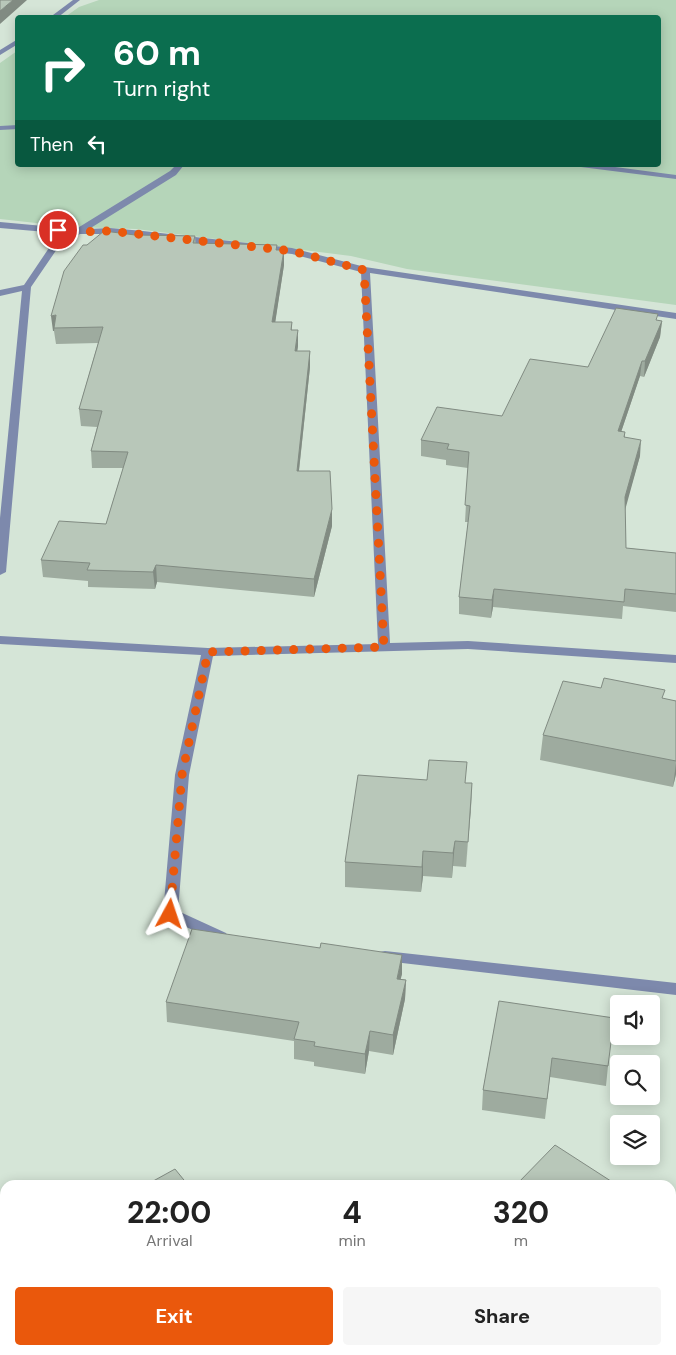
<!DOCTYPE html>
<style>
:root{--surface:#fff;--page:#f6f6f6;--text:#222;--muted:#767676;--accent:#ea580c}
body{margin:0;font-family:"DM Sans",sans-serif;background:var(--page);color:var(--text);height:100vh;display:flex;flex-direction:column;font-size:19px;white-space:nowrap}
*{box-sizing:border-box;margin:0}
p{font-size:16px;color:var(--muted)}
.icon{flex:none;width:28px;height:28px;fill:none;stroke:currentColor;stroke-width:2;stroke-linecap:round;stroke-linejoin:round}
.map{position:relative;flex:1;overflow:hidden}
.details{position:absolute;left:0px;top:1180px;width:676px;height:175px;display:flex;flex-direction:column;background:var(--surface);border-radius:15px 15px 0 0;box-shadow:0 2px 12px #0003}
.details>*{flex:none}
.hud{position:absolute;left:15px;top:15px;width:646px;height:152px;border-radius:5px;box-shadow:0 2px 12px #0003;background:#0b6e4f;color:#fff;overflow:hidden}
.controls{position:absolute;left:610px;top:995px;display:grid;gap:10px}
.controls a{display:grid;place-items:center;width:50px;height:50px;border-radius:5px;background:var(--surface);box-shadow:0 2px 12px #0003;font-size:25px}
.pin{position:absolute;display:grid;place-items:center;width:42px;height:42px;color:#fff;margin:-21px;border:2px solid #fff;border-radius:50%;box-shadow:0 1px 5px #0007}
.me{position:absolute;width:55px;margin:-28px;rotate:5deg;stroke-linejoin:round;filter:drop-shadow(0 0 4px #0008)}
.turn{display:flex;align-items:center;gap:18px;height:105px;padding:0 15px;font-size:22px}
.turn .icon{width:65px;height:65px;stroke-width:2.5}
.turn b{display:block;font-size:35px;line-height:42px}
.then{display:flex;align-items:center;height:48px;padding:0 15px;background:#0003;gap:10px;font-size:19px}
.eta{display:flex;justify-content:space-evenly;align-items:center;height:85px;text-align:center}
.eta b{font-size:30px;font-weight:700;line-height:35px}
.action{display:flex;gap:10px;margin-top:auto;padding:10px 15px}
.action a{flex:1;height:58px;border-radius:5px;background:var(--accent);color:#fff;font-size:20px;font-weight:700;line-height:58px;text-align:center}
.action a+a{background:var(--page);color:var(--text)}
.map>svg:first-child{display:block}
.green{fill:#b5d5b9}
.lines{fill:none;stroke-linecap:round;stroke-linejoin:round}
.minor{fill:#7d89ac;fill-rule:evenodd}
.wall{fill:#9eab9f}
.shaded-wall{fill:#818b82}
.building{fill:#b8c7b9;stroke:#818b82}
.route{stroke:#ea580c;stroke-width:9;stroke-dasharray:0 16.2}
</style>
<div class="map">
<svg width="676" height="1355" viewBox="0 0 676 1355">
<rect width="100%" height="100%" fill="#d5e5d7"/>
<!-- green -->
<path class="green" d="M 99,0 L 676,0 L 676,305 L 407,269 L 351,256 L 136,229 L 72,227 L 0,219 L 0,63 L 17,51 L 18,165 L 659,165 L 659,18 L 65,17 L 79,7 Z"/>
<g class="lines">
<!-- minor -->
<path class="minor" d="M 73,0 L 80,0 L 57,18 L 49,18 Z
M 18,39 L 18,44 L 0,55 L 0,50 Z
M 18,125 L 18,129 L 0,130 L 0,126 Z
M 176,165 L 184,165 L 176,175 L 89,229 L 110,228 L 143,231 L 292,248 L 365,267 L 676,313 L 676,319 L 370,273 L 390,643 L 468,641 L 676,655 L 676,663 L 468,649 L 213,656 L 189,775 L 178,911 L 226,933 L 228,937 L 226,941 L 221,942 L 165,918 L 163,914 L 175,775 L 201,655 L 0,644 L 0,636 L 208,648 L 378,644 L 361,272 L 292,254 L 110,234 L 80,234 L 57,249 L 31,287 L 6,572 L 0,575 L 0,518 L 22,291 L 0,296 L 0,290 L 24,285 L 51,245 L 69,234 L 0,228 L 0,222 L 76,229 L 170,171 Z
M 577,165 L 600,165 L 676,175 L 676,179 L 581,167 Z
M 385,951 L 676,983 L 676,995 L 385,961 L 380,960 L 377,956 L 380,952 Z
M 0,1266 L 5,1268 L 5,1288 L 0,1286 Z
M 59,1350 L 80,1350 L 82,1355 L 61,1355 Z"/>
</g>
<!-- wall -->
<path class="wall" d="M 135,235 L 195,236 L 196,244 L 277,250 L 284,265 L 275,322 L 292,322 L 292,330 L 298,346 L 297,351 L 310,351 L 310,367 L 299,471 L 332,526 L 314,597 L 157,582 L 155,589 L 88,587 L 88,581 L 43,577 L 41,560 L 106,524 L 123,468 L 92,468 L 91,451 L 97,427 L 81,426 L 79,409 L 98,343 L 56,344 L 54,331 L 53,331 L 87,245 Z
M 657,321 L 662,321 L 660,337 L 644,377 L 640,376 L 621,432 L 625,432 L 625,437 L 640,456 L 625,507 L 626,548 L 676,553 L 676,612 L 623,606 L 622,619 L 493,607 L 491,618 L 459,614 L 459,597 L 468,522 L 465,522 L 468,468 L 446,465 L 446,460 L 421,456 L 421,440 L 502,416 L 588,367 Z
M 601,688 L 676,701 L 676,774 L 673,787 L 540,760 L 543,735 Z
M 465,783 L 472,783 L 466,867 L 453,866 L 452,878 L 423,876 L 421,892 L 345,887 L 345,862 Z
M 402,974 L 400,979 L 406,980 L 405,999 L 393,1055 L 369,1051 L 365,1074 L 314,1066 L 314,1062 L 294,1059 L 294,1041 L 167,1022 L 166,1002 Z
M 499,1001 L 608,1066 L 606,1086 L 550,1077 L 545,1119 L 482,1110 L 483,1090 Z
M 156,1350 L 240,1350 L 231,1355 L 159,1355 Z
M 315,1350 L 455,1350 L 458,1354 L 484,1355 L 317,1355 Z"/>
<!-- shaded-wall -->
<path class="shaded-wall" d="M 13,0 L 27,0 L 0,24 L 0,11 Z
M 284,250 L 284,265 L 273,337 L 272,322 Z
M 56,315 L 54,331 L 53,331 L 51,316 Z
M 662,321 L 660,337 L 644,377 L 645,361 Z
M 298,330 L 298,346 L 295,367 L 295,351 Z
M 310,351 L 310,367 L 297,488 L 297,471 Z
M 642,361 L 640,376 L 616,447 L 618,431 Z
M 641,440 L 640,456 L 624,514 L 625,497 Z
M 332,509 L 332,526 L 314,597 L 314,579 Z
M 156,565 L 157,582 L 155,589 L 153,572 Z
M 494,589 L 493,607 L 491,618 L 492,600 Z
M 676,763 L 676,774 L 673,787 Z
M 472,783 L 471,808 L 466,867 L 468,842 Z
M 455,841 L 453,866 L 452,878 L 453,853 Z
M 423,851 L 423,876 L 421,892 L 422,867 Z
M 402,955 L 402,974 L 396,998 L 397,979 Z
M 406,980 L 405,999 L 393,1055 L 393,1035 Z
M 370,1031 L 369,1051 L 365,1074 L 365,1054 Z
M 202,1350 L 240,1350 L 231,1355 L 192,1355 Z"/>
<!-- building -->
<path class="building" d="M 0,0 L 13,0 L 0,11 Z
M 104,231 L 135,235 L 195,236 L 193,243 L 277,245 L 276,250 L 284,250 L 272,322 L 292,322 L 291,330 L 298,330 L 295,351 L 310,351 L 297,471 L 330,471 L 332,509 L 314,579 L 156,565 L 153,572 L 87,570 L 90,563 L 41,560 L 59,521 L 106,524 L 128,452 L 91,451 L 102,411 L 79,409 L 103,327 L 54,328 L 56,315 L 51,316 L 64,271 L 83,245 L 87,245 Z
M 616,308 L 658,314 L 656,320 L 662,321 L 645,361 L 642,361 L 618,431 L 625,432 L 624,437 L 641,440 L 625,497 L 626,548 L 676,553 L 676,594 L 625,589 L 624,602 L 494,589 L 492,600 L 459,597 L 470,506 L 465,505 L 469,452 L 447,449 L 449,444 L 421,440 L 437,407 L 502,416 L 530,359 L 588,367 Z
M 604,678 L 665,690 L 662,698 L 676,701 L 676,761 L 543,735 L 563,681 L 601,688 Z
M 429,760 L 467,762 L 465,783 L 472,783 L 468,842 L 455,841 L 453,853 L 423,851 L 422,867 L 345,862 L 358,775 L 427,780 Z
M 192,929 L 320,948 L 321,943 L 402,955 L 397,979 L 406,980 L 393,1035 L 370,1031 L 365,1054 L 314,1046 L 315,1042 L 294,1039 L 299,1022 L 166,1002 Z
M 499,1001 L 614,1018 L 608,1066 L 552,1058 L 547,1099 L 483,1090 Z
M 555,1145 L 617,1185 L 516,1185 Z
M 175,1169 L 188,1185 L 146,1185 Z
M 166,1350 L 202,1350 L 192,1355 L 169,1355 Z
M 324,1350 L 455,1350 L 458,1354 L 468,1350 L 482,1350 L 484,1355 L 326,1355 Z
M 527,1352 L 528,1355 L 518,1355 Z"/>
<g class="lines">
<!-- route -->
<path class="route" d="M 58,230 L 77,232 L 110,231 L 292,251 L 364,270 L 384,647 L 208,652 L 182,775 L 170,914"/>
</g>
</svg>
<div class="controls">
<a><svg class="icon" aria-label="sound" viewBox="0 0 24 24"><path d="M4 9h4l5-4v14l-5-4H4zM17 9q2 3 0 6"/></svg></a>
<a><svg class="icon" aria-label="search" viewBox="0 0 24 24"><circle cx="10" cy="10" r="6"/><path d="M15 15l6 6"/></svg></a>
<a><svg class="icon" aria-label="layers" viewBox="0 0 24 24"><path d="M12 4l9 5-9 5-9-5zM3 14l9 5 9-5"/></svg></a>
</div>
<div class="pin" style="left:58px;top:230px;background:#d93025"><svg class="icon" aria-label="arrive" viewBox="0 0 24 24"><path d="M6 21V4h12l-3 4 3 4H6"/></svg></div>
<svg class="me" style="left:170px;top:914px" viewBox="-20 -20 40 40"><path d="M0-17L14 15 0 8-14 15z" fill="#ea580c" stroke="#fff" stroke-width="4"/></svg>
<div class="hud">
<div class="turn"><svg class="icon" aria-label="right" viewBox="0 0 24 24"><path d="M7 20v-9h11M14 6l5 5-5 5"/></svg><div><b>60 m</b>Turn right</div></div>
<div class="then">Then<svg class="icon" aria-label="left" viewBox="0 0 24 24"><path d="M17 20v-9H6M10 6l-5 5 5 5"/></svg></div>
</div>
<section class="details">
<div class="eta">
<div><b>22:00</b><p>Arrival</p></div>
<div><b>4</b><p>min</p></div>
<div><b>320</b><p>m</p></div>
</div>
<div class="action"><a>Exit</a><a>Share</a></div>
</section>
</div>
